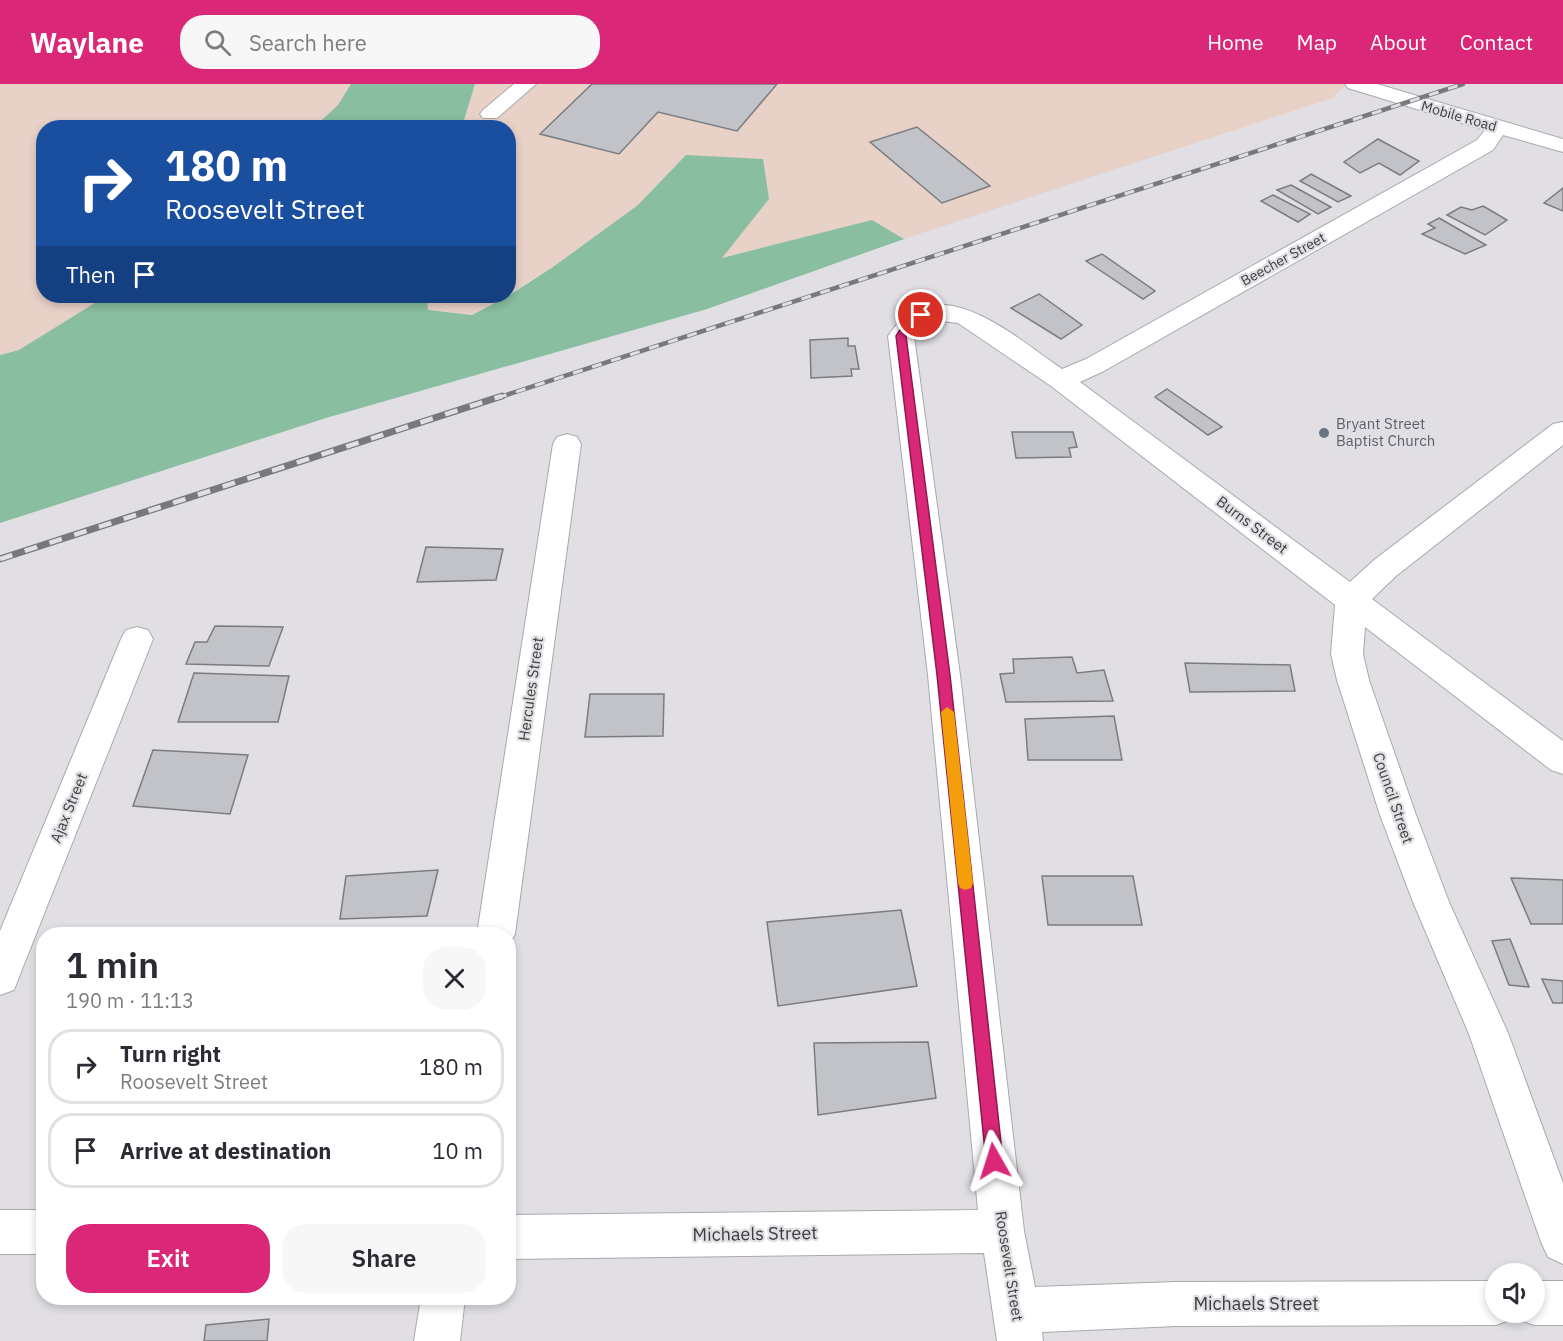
<!DOCTYPE html>
<meta charset="utf-8">
<style>
:root{--surface:#fff;--page:#f7f7f7;--text:#2b2b33;--muted:#7c7c81;--line:#e1e1e2;--accent:#db2777}
body{margin:0;font-family:"IBM Plex Sans",sans-serif;background:var(--page);color:var(--text);height:100vh;display:flex;flex-direction:column;font-size:22px;white-space:nowrap}
*{box-sizing:border-box;margin:0}
p{font-size:20px;color:var(--muted)}
.icon{flex:none;width:33px;height:33px;fill:none;stroke:currentColor;stroke-width:2;stroke-linecap:round;stroke-linejoin:round}
.map{position:relative;flex:1;overflow:hidden}
.drawer{position:absolute;left:36px;top:843px;width:480px;height:378px;display:flex;flex-direction:column;background:var(--surface);border-radius:24px;box-shadow:0 3px 9px #0003}
.drawer>*{flex:none}
.top-card{position:absolute;left:36px;top:36px;width:480px;height:183px;border-radius:24px;box-shadow:0 3px 9px #0003;background:#1a4fa0;color:#fff;overflow:hidden}
.tools{position:absolute;left:1485px;top:1179px;display:grid;gap:12px}
.tools a{display:grid;place-items:center;width:60px;height:60px;border-radius:50%;background:var(--surface);box-shadow:0 3px 9px #0003;font-size:30px}
.pin{position:absolute;display:grid;place-items:center;width:51px;height:51px;color:#fff;margin:-26px;border:3px solid #fff;border-radius:50%;box-shadow:0 2px 6px #0007}
.me{position:absolute;width:66px;margin:-33px;rotate:354deg;stroke-linejoin:round;filter:drop-shadow(0 0 4px #0008)}
.turn{display:flex;align-items:center;gap:21px;height:126px;padding:0 30px;font-size:27px}
.turn .icon{width:78px;height:78px;stroke-width:2.5}
.turn b{display:block;font-size:42px;line-height:51px}
.then{display:flex;align-items:center;height:57px;padding:0 30px;background:#0003;gap:12px;font-size:22px}
.round{display:grid;place-items:center;flex:none;width:63px;height:63px;border-radius:24px;background:var(--page)}
.head{display:flex;align-items:center;justify-content:space-between;height:102px;padding:0 30px}
h1{font-size:36px;font-weight:600;line-height:45px}
.primary-button{display:flex;gap:12px;margin-top:auto;padding:12px 30px}
.primary-button a{flex:1;height:69px;border-radius:24px;background:var(--accent);color:#fff;font-size:24px;font-weight:600;line-height:69px;text-align:center}
.primary-button a+a{background:var(--page);color:var(--text)}
ul{padding:0;list-style:none}
li{display:flex;align-items:center;gap:18px;height:75px;margin:0 12px 9px;padding:0 18px;border:3px solid var(--line);border-radius:24px}
li div{flex:1}
li b{display:block;font-size:22px}
li em{font-style:normal}
header{display:flex;align-items:center;gap:36px;box-sizing:border-box;height:84px;padding:0 30px;background:var(--accent);color:#fff}
header strong{font-size:28px}
nav{display:flex;gap:33px;margin-inline-start:auto;font-size:21px}
.search{width:420px;height:54px;background:var(--page);display:flex;align-items:center;gap:15px;box-sizing:border-box;padding:0 21px;border-radius:24px;color:var(--muted);font-size:22px}
.map>svg:first-child{display:block}
.industrial{fill:#e8d1c7}
.green{fill:#89bea0}
.building{fill:#c2c3c8;stroke:#7b7c80;stroke-width:1.5}
.lines{fill:none;stroke-linecap:round;stroke-linejoin:round}
.minor-casing{stroke:#aaa8ac;stroke-width:2}
.minor{fill:#fff;fill-rule:evenodd}
.rail-far1-casing{stroke:#79787b;stroke-width:4.5}
.rail-casing{stroke:#79787b;stroke-width:7}
.rail-far1{stroke:#e1dfe4;stroke-width:3;stroke-dasharray:10;stroke-linecap:butt}
.rail{stroke:#e1dfe4;stroke-width:4.5;stroke-dasharray:13;stroke-linecap:butt}
.route{fill:#db2777;stroke:#8e194d;stroke-width:1.5}
.slow{fill:#f59e0b}
.worship-dot{fill:#6b7280;stroke:#e1dfe4;stroke-width:2}
.labels{text-anchor:middle;stroke-width:4.5;stroke-linejoin:round;paint-order:stroke}
.far-street-label{font-size:14px;fill:#3d3c3e;stroke:#e1dfe4}
.worship-label{font-size:15px;fill:#5b616d;stroke:#e1dfe4;text-anchor:start}
.street-label{font-size:15px;fill:#3d3c3e;stroke:#e1dfe4}
.near-street-label{font-size:18px;fill:#3d3c3e;stroke:#e1dfe4}
</style>
<header>
<strong>Waylane</strong>
<div class="search"><svg class="icon" aria-label="search" viewBox="0 0 24 24"><circle cx="10" cy="10" r="6"/><path d="M15 15l6 6"/></svg>Search here</div>
<nav><a>Home</a><a>Map</a><a>About</a><a>Contact</a></nav>
</header>
<div class="map">
<svg width="1563" height="1257" viewBox="0 0 1563 1257">
<rect width="100%" height="100%" fill="#e1dfe4"/>
<!-- industrial -->
<path class="industrial" d="M 0,0 L 351,0 L 338,21 L 314,43 L 44,44 L 44,212 L 106,212 L 19,266 L 0,271 Z
M 475,0 L 1347,0 L 1332,14 L 904,155 L 872,136 L 721,174 L 769,115 L 686,71 L 638,121 L 553,183 L 509,210 L 508,44 L 462,44 Z
M 427,212 L 505,212 L 472,231 L 428,226 Z"/>
<!-- green -->
<path class="green" d="M 351,0 L 475,0 L 462,43 L 314,43 L 338,21 Z
M 686,71 L 763,75 L 769,115 L 722,174 L 872,136 L 904,155 L 707,225 L 326,334 L 0,439 L 0,271 L 19,266 L 106,212 L 427,212 L 428,226 L 472,231 L 508,212 L 553,183 L 638,121 Z"/>
<!-- building -->
<path class="building" d="M 592,0 L 777,0 L 737,47 L 658,28 L 619,70 L 540,50 Z
M 917,43 L 990,102 L 942,119 L 870,58 Z
M 1378,55 L 1419,77 L 1400,91 L 1379,79 L 1360,89 L 1344,78 Z
M 1311,90 L 1351,112 L 1338,118 L 1300,97 Z
M 1291,101 L 1331,123 L 1318,130 L 1277,106 Z
M 1563,104 L 1563,127 L 1544,119 Z
M 1273,111 L 1310,130 L 1298,138 L 1261,117 Z
M 1483,122 L 1507,136 L 1485,151 L 1447,131 L 1461,123 L 1472,126 Z
M 1439,134 L 1486,161 L 1465,170 L 1422,150 L 1435,144 L 1428,140 Z
M 1102,170 L 1155,207 L 1143,215 L 1086,177 Z
M 1039,210 L 1082,241 L 1061,255 L 1011,224 Z
M 848,254 L 848,262 L 855,262 L 859,285 L 851,285 L 852,292 L 811,294 L 810,256 Z
M 1167,305 L 1222,343 L 1208,351 L 1155,313 Z
M 1012,348 L 1073,348 L 1077,363 L 1069,364 L 1071,373 L 1016,374 Z
M 426,463 L 503,465 L 496,496 L 417,498 Z
M 215,542 L 283,543 L 269,582 L 186,580 L 195,558 L 207,558 Z
M 1072,573 L 1077,589 L 1104,586 L 1113,617 L 1006,618 L 1000,590 L 1014,589 L 1013,575 Z
M 1185,579 L 1290,581 L 1295,607 L 1190,608 Z
M 194,589 L 289,592 L 278,638 L 178,638 Z
M 590,610 L 664,610 L 663,652 L 585,653 Z
M 1114,632 L 1122,676 L 1028,676 L 1025,635 Z
M 153,666 L 248,671 L 230,730 L 133,722 Z
M 438,786 L 427,832 L 340,835 L 346,792 Z
M 1042,792 L 1133,792 L 1142,841 L 1048,841 Z
M 1511,794 L 1563,796 L 1563,840 L 1531,840 Z
M 901,826 L 917,902 L 778,922 L 767,838 Z
M 1510,855 L 1529,903 L 1509,901 L 1492,857 Z
M 1542,895 L 1563,897 L 1563,919 L 1553,919 Z
M 928,958 L 936,1014 L 818,1031 L 814,959 Z
M 269,1235 L 267,1257 L 204,1257 L 206,1241 Z"/>
<g class="lines">
<!-- minor casing -->
<g class="minor-casing">
<path id="minor" d="M 514,0 L 536,0 L 497,34 L 483,34 L 480,30 L 483,26 Z
M 1345,0 L 1377,0 L 1563,55 L 1563,68 L 1503,51 L 1493,66 L 1104,287 L 1080,298 L 1350,498 L 1374,476 L 1553,340 L 1563,338 L 1563,361 L 1396,492 L 1372,515 L 1563,657 L 1563,690 L 1551,686 L 1365,543 L 1363,570 L 1369,596 L 1416,731 L 1449,818 L 1508,949 L 1563,1099 L 1563,1180 L 1548,1173 L 1541,1158 L 1469,950 L 1413,818 L 1380,731 L 1337,596 L 1331,570 L 1335,521 L 1051,302 L 958,239 L 933,236 L 914,252 L 960,591 L 1024,1147 L 1035,1203 L 1176,1198 L 1496,1197 L 1496,1228 L 1514,1228 L 1512,1235 L 1496,1241 L 1176,1242 L 1042,1248 L 1043,1257 L 997,1257 L 984,1169 L 508,1175 L 508,1131 L 978,1126 L 928,591 L 888,252 C 936,179 1013,252 1062,285 L 1086,275 L 1477,56 L 1485,46 L 1348,4 Z
M 567,350 L 577,353 L 581,360 L 515,850 L 508,863 L 508,850 L 477,850 L 553,360 L 557,353 Z
M 137,543 L 148,546 L 153,555 L 19,893 L 14,906 L 0,911 L 0,847 L 121,555 L 126,546 Z
M 0,1126 L 44,1126 L 44,1170 L 0,1170 Z
M 1534,1197 L 1563,1197 L 1563,1241 L 1534,1241 L 1518,1235 L 1516,1228 L 1534,1228 Z
M 421,1214 L 465,1214 L 460,1257 L 414,1257 Z"/>
</g>
<!-- minor -->
<use href="#minor" class="minor"/>
<!-- rail-far1 casing -->
<g class="rail-far1-casing">
<path id="rail-far1" d="M 497,314 L 1463,0"/>
</g>
<!-- rail casing -->
<g class="rail-casing">
<path id="rail" d="M 0,475 L 502,312"/>
</g>
<!-- rail-far1 -->
<use href="#rail-far1" class="rail-far1"/>
<!-- rail -->
<use href="#rail" class="rail"/>
</g>
<!-- route -->
<path class="route" d="M 921,227 L 926,231 L 913,241 L 906,252 L 950,591 L 1003,1077 L 1001,1083 L 994,1086 L 988,1083 L 986,1077 L 937,591 L 896,252 L 906,236 Z"/>
<!-- slow -->
<path class="slow" d="M 947,623 L 954,628 L 973,799 L 971,804 L 965,806 L 960,804 L 958,799 L 941,628 Z"/>
<!-- markers -->
<circle class="worship-dot" cx="1324" cy="349" r="6"/>
<g class="labels">
<!-- far-street labels -->
<g class="far-street-label">
<text transform="translate(1459 32) rotate(16)" y="5">Mobile Road</text>
<text transform="translate(1283 175) rotate(-29)" y="5">Beecher Street</text>
</g>
<!-- worship labels -->
<g class="worship-label">
<text x="1336" y="345">Bryant Street<tspan x="1336" dy="17">Baptist Church</tspan></text>
</g>
<!-- street labels -->
<g class="street-label">
<text transform="translate(1252 441) rotate(37)" y="5">Burns Street</text>
<text transform="translate(531 605) rotate(-82)" y="5">Hercules Street</text>
<text transform="translate(1393 714) rotate(71)" y="5">Council Street</text>
<text transform="translate(69 724) rotate(-68)" y="5">Ajax Street</text>
<text transform="translate(1009 1182) rotate(81)" y="5">Roosevelt Street</text>
</g>
<!-- near-street labels -->
<g class="near-street-label">
<text transform="translate(755 1150) rotate(-1)" y="6">Michaels Street</text>
<text x="1256" y="1226">Michaels Street</text>
</g>
</g>
</svg>
<div class="tools">
<a><svg class="icon" aria-label="sound" viewBox="0 0 24 24"><path d="M4 9h4l5-4v14l-5-4H4zM17 9q2 3 0 6"/></svg></a>
</div>
<div class="pin" style="left:921px;top:231px;background:#d93025"><svg class="icon" aria-label="arrive" viewBox="0 0 24 24"><path d="M6 21V4h12l-3 4 3 4H6"/></svg></div>
<svg class="me" style="left:994px;top:1077px" viewBox="-20 -20 40 40"><path d="M0-17L14 15 0 8-14 15z" fill="#db2777" stroke="#fff" stroke-width="4"/></svg>
<div class="top-card">
<div class="turn"><svg class="icon" aria-label="right" viewBox="0 0 24 24"><path d="M7 20v-9h11M14 6l5 5-5 5"/></svg><div><b>180 m</b>Roosevelt Street</div></div>
<div class="then">Then<svg class="icon" aria-label="arrive" viewBox="0 0 24 24"><path d="M6 21V4h12l-3 4 3 4H6"/></svg></div>
</div>
<section class="drawer">
<div class="head"><div><h1>1 min</h1><p>190 m · 11:13</p></div><a class="round"><svg class="icon" aria-label="close" viewBox="0 0 24 24"><path d="M6 6l12 12M18 6L6 18"/></svg></a></div>
<ul>
<li><svg class="icon" aria-label="right" viewBox="0 0 24 24"><path d="M7 20v-9h11M14 6l5 5-5 5"/></svg><div><b>Turn right</b><p>Roosevelt Street</p></div><em>180 m</em></li>
<li><svg class="icon" aria-label="arrive" viewBox="0 0 24 24"><path d="M6 21V4h12l-3 4 3 4H6"/></svg><div><b>Arrive at destination</b></div><em>10 m</em></li>
</ul>
<div class="primary-button"><a>Exit</a><a>Share</a></div>
</section>
</div>
